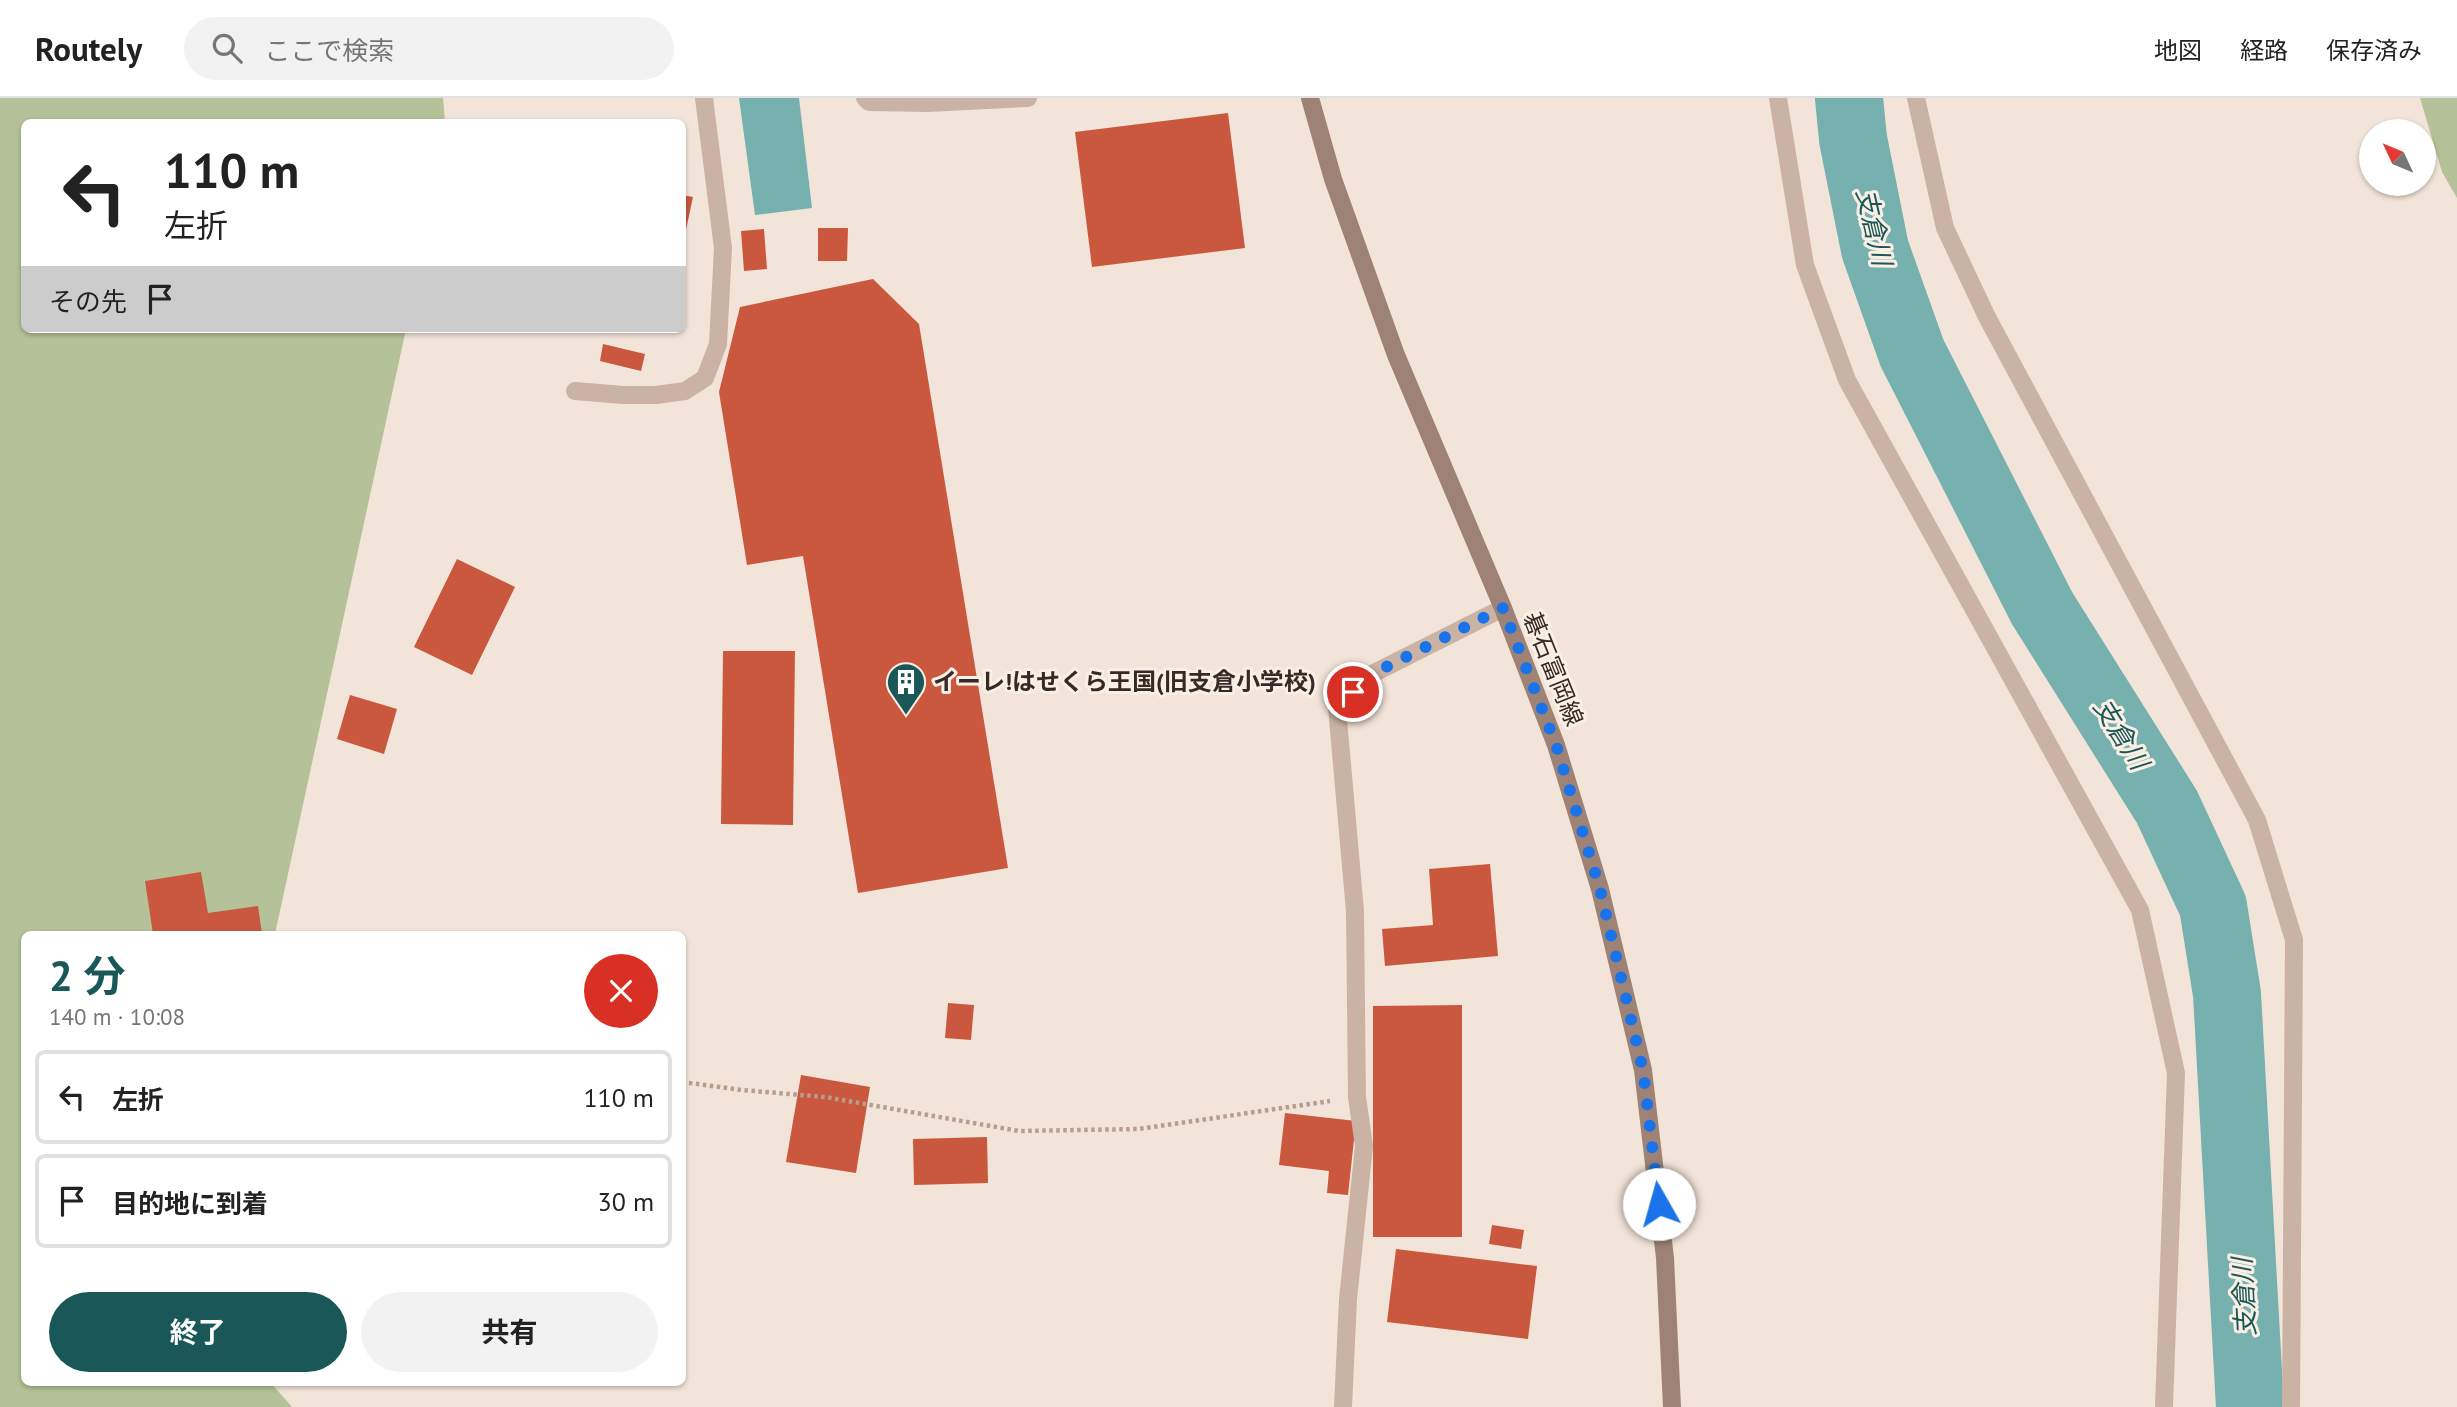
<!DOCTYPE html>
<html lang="ja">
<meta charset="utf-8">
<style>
:root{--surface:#fff;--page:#f2f2f2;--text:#222;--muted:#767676;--line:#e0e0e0;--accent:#1a5758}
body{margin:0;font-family:"PT Sans","Noto Sans JP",sans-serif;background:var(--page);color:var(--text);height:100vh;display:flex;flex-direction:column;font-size:26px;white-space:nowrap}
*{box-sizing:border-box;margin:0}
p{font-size:23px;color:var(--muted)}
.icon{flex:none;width:38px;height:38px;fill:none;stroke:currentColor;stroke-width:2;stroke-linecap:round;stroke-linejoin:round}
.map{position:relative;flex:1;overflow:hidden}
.drawer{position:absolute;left:21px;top:833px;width:665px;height:455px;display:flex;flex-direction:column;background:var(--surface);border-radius:10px;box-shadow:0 2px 5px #0004}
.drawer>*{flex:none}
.hud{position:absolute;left:21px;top:21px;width:665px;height:214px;border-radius:10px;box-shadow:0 2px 5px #0004;background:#fff;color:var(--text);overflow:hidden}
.needle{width:46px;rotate:314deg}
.controls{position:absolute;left:2359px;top:21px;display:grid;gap:14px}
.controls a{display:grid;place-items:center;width:77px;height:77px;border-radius:50%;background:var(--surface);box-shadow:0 2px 5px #0004;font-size:35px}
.pin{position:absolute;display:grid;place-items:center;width:60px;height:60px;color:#fff;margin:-30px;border:4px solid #fff;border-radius:50%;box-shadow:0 2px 7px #0007}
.me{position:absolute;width:77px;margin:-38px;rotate:353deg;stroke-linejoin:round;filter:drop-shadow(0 0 5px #0008)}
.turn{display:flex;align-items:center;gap:24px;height:147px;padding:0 28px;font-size:32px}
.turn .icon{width:91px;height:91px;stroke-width:2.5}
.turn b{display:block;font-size:49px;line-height:60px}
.then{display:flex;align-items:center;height:66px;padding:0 28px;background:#0003;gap:14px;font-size:26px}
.round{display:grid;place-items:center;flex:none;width:74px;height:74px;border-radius:37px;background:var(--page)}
.summary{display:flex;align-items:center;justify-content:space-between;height:119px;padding:0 28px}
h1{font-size:42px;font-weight:700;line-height:52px;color:var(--accent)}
.button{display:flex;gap:14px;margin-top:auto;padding:14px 28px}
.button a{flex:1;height:80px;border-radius:42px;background:var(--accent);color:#fff;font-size:28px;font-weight:700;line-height:80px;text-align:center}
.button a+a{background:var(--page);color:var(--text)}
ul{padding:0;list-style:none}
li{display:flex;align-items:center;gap:21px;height:94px;margin:0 14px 10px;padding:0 14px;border:4px solid var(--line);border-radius:10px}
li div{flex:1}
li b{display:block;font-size:26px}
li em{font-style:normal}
header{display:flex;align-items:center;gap:42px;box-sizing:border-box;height:98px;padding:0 35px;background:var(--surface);border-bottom:2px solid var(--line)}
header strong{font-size:33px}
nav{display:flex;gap:38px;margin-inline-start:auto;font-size:24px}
.search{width:490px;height:63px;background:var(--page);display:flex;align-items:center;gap:18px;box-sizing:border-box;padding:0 24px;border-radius:38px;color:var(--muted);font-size:26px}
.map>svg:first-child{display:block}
.green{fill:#b5c198}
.water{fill:#76b0af}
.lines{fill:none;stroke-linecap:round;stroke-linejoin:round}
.river{stroke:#76b0af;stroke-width:68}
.building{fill:#ca583e}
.path{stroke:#b69d8e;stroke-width:4.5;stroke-dasharray:3.5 3.5;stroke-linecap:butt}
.lane{stroke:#cab3a4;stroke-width:18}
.street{stroke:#cab3a4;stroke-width:18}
.secondary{stroke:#9e8275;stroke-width:18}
.route{stroke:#1a73e8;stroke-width:12;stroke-dasharray:0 21.6}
.labels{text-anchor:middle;stroke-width:6;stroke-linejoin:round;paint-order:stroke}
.street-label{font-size:24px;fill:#352a26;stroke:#faefe4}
.poi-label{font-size:24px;font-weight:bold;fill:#352a26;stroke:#faefe4;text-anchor:start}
.water-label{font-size:26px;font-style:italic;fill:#1a5758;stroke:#faefe4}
</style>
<header>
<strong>Routely</strong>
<div class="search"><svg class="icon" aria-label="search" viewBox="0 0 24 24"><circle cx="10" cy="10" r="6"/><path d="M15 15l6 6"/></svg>ここで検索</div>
<nav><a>地図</a><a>経路</a><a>保存済み</a></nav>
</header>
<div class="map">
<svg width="2457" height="1309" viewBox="0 0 2457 1309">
<rect width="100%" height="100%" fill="#f2e4d8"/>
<!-- green -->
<path class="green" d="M 0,0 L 443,0 L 445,24 L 24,24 L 24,231 L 406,231 L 275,836 L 24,836 L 24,1284 L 271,1285 L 292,1309 L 0,1309 Z
M 2420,0 L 2457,0 L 2457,100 L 2442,74 Z"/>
<!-- water -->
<path class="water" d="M 739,0 L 799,0 L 812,110 L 755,117 Z"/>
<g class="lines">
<!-- river -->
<path class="river" d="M 1849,0 L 1853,41 L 1875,151 L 1912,255 L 2042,510 L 2167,709 L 2213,808 L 2227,896 L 2250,1309"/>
</g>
<!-- building -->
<path class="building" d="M 1228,15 L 1245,150 L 1092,169 L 1075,34 Z
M 682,97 L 693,99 L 684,141 L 682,141 Z
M 818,130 L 848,130 L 847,163 L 818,163 Z
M 764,131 L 767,171 L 744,173 L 741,133 Z
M 873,181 L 919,226 L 1008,770 L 858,795 L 803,458 L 747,467 L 719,294 L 740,209 Z
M 603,246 L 645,256 L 641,273 L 600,263 Z
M 457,461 L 515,489 L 472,577 L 414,549 Z
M 723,553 L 795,553 L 793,727 L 721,726 Z
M 350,597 L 397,611 L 384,656 L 337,641 Z
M 1490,766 L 1498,858 L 1385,868 L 1382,831 L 1433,827 L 1429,771 Z
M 201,774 L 208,815 L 258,808 L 262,836 L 153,836 L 145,783 Z
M 948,905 L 974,907 L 971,942 L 945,940 Z
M 1462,907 L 1462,1139 L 1373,1139 L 1373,908 Z
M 801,977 L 870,989 L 856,1075 L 786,1064 Z
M 1285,1015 L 1356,1023 L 1348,1097 L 1327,1095 L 1329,1073 L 1279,1067 Z
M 987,1039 L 988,1085 L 914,1087 L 913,1041 Z
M 1492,1127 L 1524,1132 L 1521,1151 L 1489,1146 Z
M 1396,1151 L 1537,1168 L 1528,1241 L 1387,1224 Z"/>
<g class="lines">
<!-- path -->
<path class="path" d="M 682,984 L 742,992 L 825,999 L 1019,1033 L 1139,1031 L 1330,1003"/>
<!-- lane -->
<path class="lane" d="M 865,0 L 869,4 L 927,5 L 1028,0
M 575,293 L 623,297 L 656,297 L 685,293 L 705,280 L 718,246 L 723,150 L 704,0"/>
<!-- street -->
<path class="street" d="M 1778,0 L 1805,167 L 1847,282 L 2140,812 L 2176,975 L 2164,1309
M 1916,0 L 1945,130 L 1987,219 L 2257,722 L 2294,842 L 2291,1309
M 1343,1309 L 1348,1201 L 1364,1048 L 1357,999 L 1355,813 L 1337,610 L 1368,578 L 1503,510"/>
<!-- secondary -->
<path class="secondary" d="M 1310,0 L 1333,81 L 1396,257 L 1503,510 L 1556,647 L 1600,791 L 1643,972 L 1665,1160 L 1672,1309"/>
</g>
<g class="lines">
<!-- route -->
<path class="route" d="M 1353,594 L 1368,578 L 1503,510 L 1556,647 L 1600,791 L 1643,972 L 1659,1106"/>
</g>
<!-- icons -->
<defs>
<g id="building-pin" transform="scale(2.0125)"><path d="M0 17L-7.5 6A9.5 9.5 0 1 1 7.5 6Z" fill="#1a5758" stroke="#faefe4"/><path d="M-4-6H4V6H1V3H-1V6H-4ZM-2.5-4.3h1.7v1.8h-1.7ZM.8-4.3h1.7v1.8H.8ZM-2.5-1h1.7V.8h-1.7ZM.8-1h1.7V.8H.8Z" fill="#fff"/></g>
</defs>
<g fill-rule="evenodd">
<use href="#building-pin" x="906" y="584"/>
</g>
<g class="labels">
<!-- street labels -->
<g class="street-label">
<text transform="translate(1553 571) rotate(68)" y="8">碁石富岡線</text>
</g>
<!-- poi labels -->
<g class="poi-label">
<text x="933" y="592">イーレ!はせくら王国(旧支倉小学校)</text>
</g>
<!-- water labels -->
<g class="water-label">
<text transform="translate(1874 129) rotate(77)" y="9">支倉川</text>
<text transform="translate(2121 636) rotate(58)" y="9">支倉川</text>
<text transform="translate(2244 1199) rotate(-93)" y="9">支倉川</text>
</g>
</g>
</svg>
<div class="controls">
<a><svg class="needle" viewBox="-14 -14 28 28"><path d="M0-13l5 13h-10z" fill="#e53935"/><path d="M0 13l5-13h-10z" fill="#767676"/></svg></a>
</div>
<div class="pin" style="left:1353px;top:594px;background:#d93025"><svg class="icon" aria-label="arrive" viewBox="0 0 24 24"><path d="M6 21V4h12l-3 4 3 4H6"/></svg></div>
<svg class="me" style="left:1659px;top:1106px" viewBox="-20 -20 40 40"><circle r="19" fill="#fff"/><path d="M0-13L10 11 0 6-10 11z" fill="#1a73e8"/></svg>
<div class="hud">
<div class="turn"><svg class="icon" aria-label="left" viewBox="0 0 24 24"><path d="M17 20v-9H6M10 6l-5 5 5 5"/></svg><div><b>110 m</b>左折</div></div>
<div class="then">その先<svg class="icon" aria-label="arrive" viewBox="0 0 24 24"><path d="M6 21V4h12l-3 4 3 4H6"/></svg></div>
</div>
<section class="drawer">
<div class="summary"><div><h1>2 分</h1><p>140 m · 10:08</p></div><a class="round" style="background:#d93025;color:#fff"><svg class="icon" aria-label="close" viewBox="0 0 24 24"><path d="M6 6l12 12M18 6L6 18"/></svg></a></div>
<ul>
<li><svg class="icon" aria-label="left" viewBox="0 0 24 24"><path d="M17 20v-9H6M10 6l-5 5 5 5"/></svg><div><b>左折</b></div><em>110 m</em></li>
<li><svg class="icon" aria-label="arrive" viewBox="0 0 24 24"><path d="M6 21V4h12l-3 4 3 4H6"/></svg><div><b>目的地に到着</b></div><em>30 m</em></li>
</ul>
<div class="button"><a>終了</a><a>共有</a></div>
</section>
</div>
